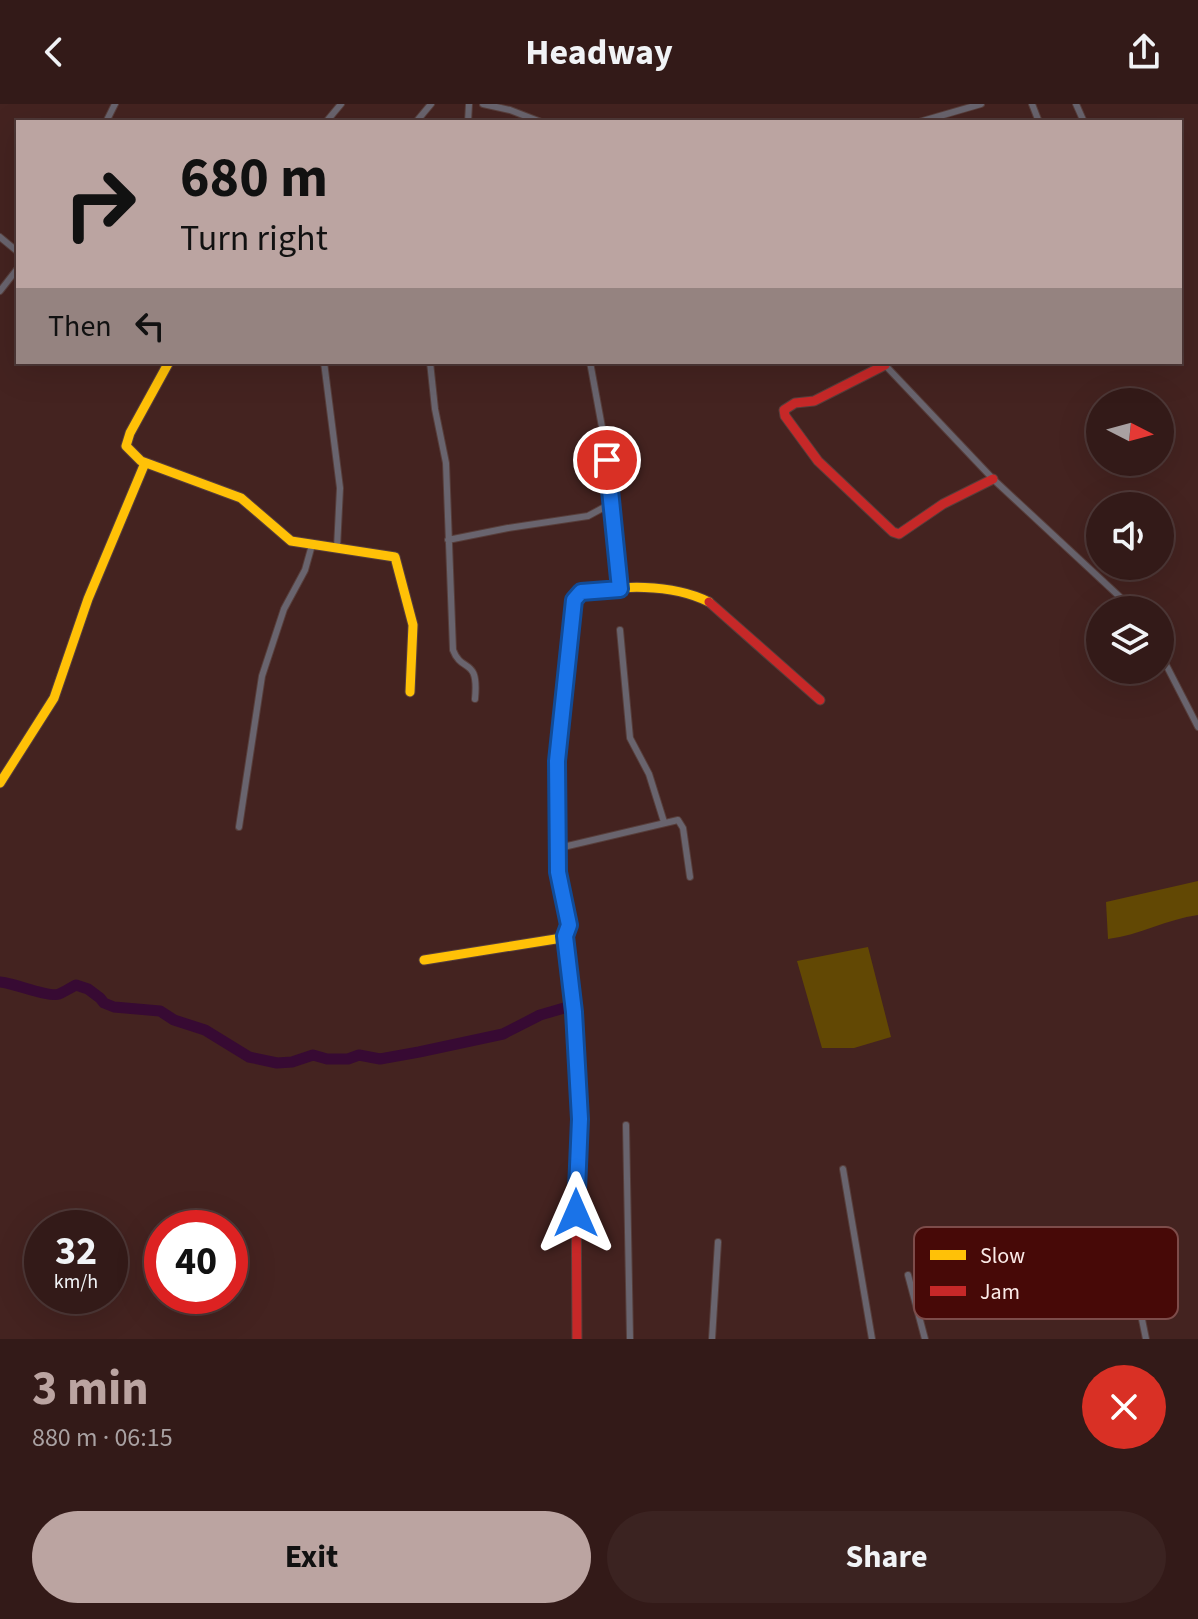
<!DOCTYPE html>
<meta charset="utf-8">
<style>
:root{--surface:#331a18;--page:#3b2321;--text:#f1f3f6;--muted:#a9a1a2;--line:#4e3837;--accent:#bba4a1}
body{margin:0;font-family:"Source Sans 3",sans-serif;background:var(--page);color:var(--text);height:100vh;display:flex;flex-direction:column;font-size:30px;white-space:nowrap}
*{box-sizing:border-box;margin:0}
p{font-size:26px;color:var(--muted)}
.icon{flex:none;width:44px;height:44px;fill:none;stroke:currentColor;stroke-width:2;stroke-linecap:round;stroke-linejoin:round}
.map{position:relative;height:1235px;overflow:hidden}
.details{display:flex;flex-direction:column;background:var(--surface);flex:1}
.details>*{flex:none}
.guide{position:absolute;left:16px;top:16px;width:1166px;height:244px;border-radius:0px;box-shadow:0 8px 32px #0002,0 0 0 2px var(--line);background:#bba4a1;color:#111;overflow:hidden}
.needle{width:52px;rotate:96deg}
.tools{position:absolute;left:1086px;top:284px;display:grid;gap:16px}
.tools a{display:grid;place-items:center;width:88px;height:88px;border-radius:50%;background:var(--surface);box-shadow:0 8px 32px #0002,0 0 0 2px var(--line);font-size:40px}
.speed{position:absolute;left:24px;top:1106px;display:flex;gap:16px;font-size:40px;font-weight:700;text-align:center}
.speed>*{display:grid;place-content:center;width:104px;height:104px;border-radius:50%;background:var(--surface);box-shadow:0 8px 32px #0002,0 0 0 2px var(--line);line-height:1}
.speed small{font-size:20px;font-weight:400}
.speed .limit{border:12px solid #d22;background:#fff;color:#111}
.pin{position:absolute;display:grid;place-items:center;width:68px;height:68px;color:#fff;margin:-34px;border:4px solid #fff;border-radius:50%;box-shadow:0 2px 8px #0007}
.me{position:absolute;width:88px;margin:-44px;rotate:0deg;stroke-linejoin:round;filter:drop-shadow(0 0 6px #0008)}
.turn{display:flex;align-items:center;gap:28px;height:168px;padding:0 32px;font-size:36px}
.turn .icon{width:104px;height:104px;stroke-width:2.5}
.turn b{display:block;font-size:56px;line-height:68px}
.then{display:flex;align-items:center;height:76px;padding:0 32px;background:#0003;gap:16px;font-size:30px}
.round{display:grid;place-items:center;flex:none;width:84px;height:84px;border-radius:42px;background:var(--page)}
.headline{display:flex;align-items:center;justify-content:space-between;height:136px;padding:0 32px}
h1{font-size:48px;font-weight:700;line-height:60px;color:var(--accent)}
.primary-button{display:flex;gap:16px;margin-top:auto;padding:16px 32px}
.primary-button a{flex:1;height:92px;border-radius:48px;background:var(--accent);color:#111;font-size:32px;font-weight:700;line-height:92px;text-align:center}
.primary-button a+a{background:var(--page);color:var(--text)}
header{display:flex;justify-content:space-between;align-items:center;height:104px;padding:0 32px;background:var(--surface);font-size:36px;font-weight:700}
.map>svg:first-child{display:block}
.green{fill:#624804}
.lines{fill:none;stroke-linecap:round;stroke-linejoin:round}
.river{stroke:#370a33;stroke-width:11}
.street-casing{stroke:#573e3b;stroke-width:8}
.slow-casing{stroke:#573e3b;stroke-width:11}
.jam-casing{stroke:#573e3b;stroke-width:11}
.street{stroke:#69646e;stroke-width:6}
.slow{stroke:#ffc107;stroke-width:9}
.jam{stroke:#c62828;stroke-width:9}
.route-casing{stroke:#114b97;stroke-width:20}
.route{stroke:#1a73e8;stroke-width:14}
.key{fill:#470907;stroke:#7d4c4a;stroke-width:2}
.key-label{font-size:22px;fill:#fbeae7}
</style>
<header><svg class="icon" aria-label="back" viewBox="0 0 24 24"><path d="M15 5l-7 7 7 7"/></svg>Headway<svg class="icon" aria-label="share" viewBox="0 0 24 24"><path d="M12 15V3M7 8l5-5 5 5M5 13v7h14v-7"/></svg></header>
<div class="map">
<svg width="1198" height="1235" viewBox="0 0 1198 1235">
<rect width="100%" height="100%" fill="#442320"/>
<!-- green -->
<path class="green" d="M 1198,777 L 1198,811 C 1167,815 1140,831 1108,835 L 1106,798 Z
M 868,843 L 891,933 L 854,944 L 822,944 L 797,857 Z"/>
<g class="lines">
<!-- river -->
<path class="river" d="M 0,878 C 14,879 50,894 59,890 C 64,888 70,884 76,881 L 88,885 L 100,894 L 104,899 L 114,903 L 160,907 L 174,916 L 205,926 L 249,953 L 277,959 L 292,958 L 313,951 L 327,955 L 348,955 L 359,951 L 380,955 L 419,948 L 503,930 L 540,911 L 571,902"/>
<!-- street casing -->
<g class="street-casing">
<path id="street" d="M 483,0 L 510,6 L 541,18
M 1032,0 L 1039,18
M 1076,0 L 1084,18
M 106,18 L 115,0
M 326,18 L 341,0
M 416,18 L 431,0
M 468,18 L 469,0
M 919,18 L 981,0
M 0,133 L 18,148
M 0,187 L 18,164
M 324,258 L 340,384 L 337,444
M 430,258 L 435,305 L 446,359 L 453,546 C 462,570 479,552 475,595
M 590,258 L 604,334 L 620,485
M 885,261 L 993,375 L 1134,506
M 448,436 L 508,424 L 588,412 L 612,399
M 620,526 L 630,634 L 649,670 L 664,718
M 1160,549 L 1198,623
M 239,723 L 262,572 L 284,505 L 305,466 L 312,441
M 559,744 L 678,716 L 683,724 L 690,773
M 626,1021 L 630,1235
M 843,1065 L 872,1235
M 1127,1142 L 1146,1235
M 908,1171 L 925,1235
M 712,1235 L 718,1138"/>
</g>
<!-- slow casing -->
<g class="slow-casing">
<path id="slow" d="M 169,258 L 130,329 L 126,342 L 141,357 L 241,394 L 291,437 L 395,453 L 413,521 L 410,588
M 0,679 L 54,594 L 88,495 L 145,359
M 424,856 L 562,834 L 567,829 L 569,821 L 558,768 L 557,657 L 573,503 L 578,490 C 619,481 671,479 709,498"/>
</g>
<!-- jam casing -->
<g class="jam-casing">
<path id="jam" d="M 885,261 L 814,297 L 795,299 L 784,306 L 785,312 L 818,357 L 893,428 L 899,430 L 943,400 L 993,375
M 709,498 L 820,596
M 565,832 L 574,908 L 580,1015 L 576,1070 L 577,1235"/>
</g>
<!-- street -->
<use href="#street" class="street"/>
<!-- slow -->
<use href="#slow" class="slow"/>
<!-- jam -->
<use href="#jam" class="jam"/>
</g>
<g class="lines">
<!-- route casing -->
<g class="route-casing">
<path id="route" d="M 576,1109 L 580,1015 L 574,908 L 565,832 L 569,821 L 558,768 L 557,657 L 574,496 L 581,488 L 620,485 L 607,356"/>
</g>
<!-- route -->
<use href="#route" class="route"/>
</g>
<!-- legend -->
<rect x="914" y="1123" width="264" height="92" rx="12" class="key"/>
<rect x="930" y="1146" width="36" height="10" fill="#ffc107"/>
<rect x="930" y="1182" width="36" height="10" fill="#c62828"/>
<g class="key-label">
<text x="980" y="1159">Slow</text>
<text x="980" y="1195">Jam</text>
</g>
</svg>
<div class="tools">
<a><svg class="needle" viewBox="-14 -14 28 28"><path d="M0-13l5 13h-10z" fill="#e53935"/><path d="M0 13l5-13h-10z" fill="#a9a1a2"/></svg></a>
<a><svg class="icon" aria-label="sound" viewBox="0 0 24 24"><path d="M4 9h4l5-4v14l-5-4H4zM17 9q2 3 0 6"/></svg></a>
<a><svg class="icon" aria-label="layers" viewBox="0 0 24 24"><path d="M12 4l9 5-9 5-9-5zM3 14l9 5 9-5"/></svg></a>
</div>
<div class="speed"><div>32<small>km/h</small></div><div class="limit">40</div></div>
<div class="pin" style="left:607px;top:356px;background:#d93025"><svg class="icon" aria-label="arrive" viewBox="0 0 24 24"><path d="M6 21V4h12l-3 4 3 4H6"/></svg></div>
<svg class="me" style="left:576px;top:1109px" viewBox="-20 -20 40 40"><path d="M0-17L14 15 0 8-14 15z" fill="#1a73e8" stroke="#fff" stroke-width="4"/></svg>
<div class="guide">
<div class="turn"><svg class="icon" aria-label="right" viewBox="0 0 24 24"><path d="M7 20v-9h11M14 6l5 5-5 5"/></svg><div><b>680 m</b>Turn right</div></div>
<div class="then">Then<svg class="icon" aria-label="left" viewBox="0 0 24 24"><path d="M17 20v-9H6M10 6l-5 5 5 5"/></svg></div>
</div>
</div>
<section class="details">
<div class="headline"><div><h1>3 min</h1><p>880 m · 06:15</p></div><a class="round" style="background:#d93025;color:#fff"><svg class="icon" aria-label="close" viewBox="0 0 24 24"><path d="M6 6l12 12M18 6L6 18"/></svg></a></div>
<div class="primary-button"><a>Exit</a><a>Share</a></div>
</section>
